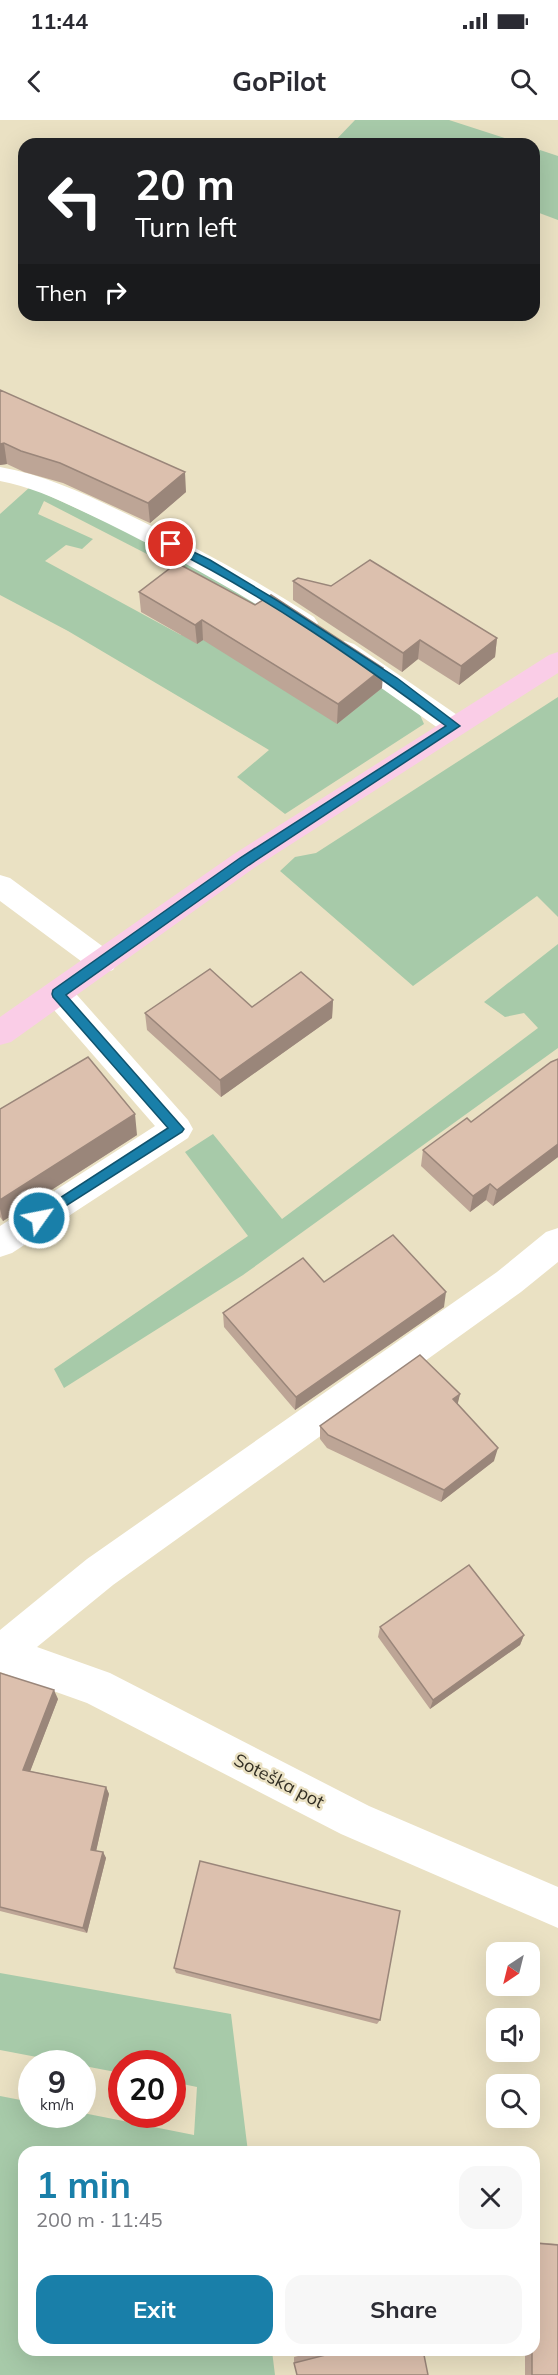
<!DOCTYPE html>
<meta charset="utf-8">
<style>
:root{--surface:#fff;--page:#f7f7f7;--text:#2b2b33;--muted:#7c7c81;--accent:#197fa9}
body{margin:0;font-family:Mulish,sans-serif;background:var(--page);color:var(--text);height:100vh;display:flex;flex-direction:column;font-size:22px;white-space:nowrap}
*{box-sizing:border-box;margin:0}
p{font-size:20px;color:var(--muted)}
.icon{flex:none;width:33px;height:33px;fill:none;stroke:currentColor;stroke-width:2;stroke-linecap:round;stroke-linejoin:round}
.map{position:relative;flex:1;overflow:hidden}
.details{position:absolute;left:18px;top:2026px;width:522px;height:210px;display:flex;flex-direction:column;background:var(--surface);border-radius:18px;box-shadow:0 6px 24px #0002}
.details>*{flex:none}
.hud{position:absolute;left:18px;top:18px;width:522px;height:183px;border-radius:18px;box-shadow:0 6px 24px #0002;background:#202124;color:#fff;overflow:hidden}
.needle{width:39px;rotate:215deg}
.buttons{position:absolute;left:486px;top:1822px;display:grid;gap:12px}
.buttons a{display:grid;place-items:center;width:54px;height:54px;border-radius:12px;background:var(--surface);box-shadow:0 6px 24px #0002;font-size:30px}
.speed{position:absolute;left:18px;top:1930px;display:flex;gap:12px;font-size:30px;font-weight:700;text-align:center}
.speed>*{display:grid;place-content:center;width:78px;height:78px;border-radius:50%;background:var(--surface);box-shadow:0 6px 24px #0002;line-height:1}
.speed small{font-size:15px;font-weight:400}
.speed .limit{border:9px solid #d22;background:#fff;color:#111}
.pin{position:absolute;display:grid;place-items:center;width:51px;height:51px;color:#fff;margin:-26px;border:3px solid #fff;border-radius:50%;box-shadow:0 2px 6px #0007}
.me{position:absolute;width:66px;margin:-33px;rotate:57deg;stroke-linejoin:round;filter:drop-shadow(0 0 4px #0008)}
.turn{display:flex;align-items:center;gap:21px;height:126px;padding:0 18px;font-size:27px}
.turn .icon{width:78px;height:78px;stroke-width:2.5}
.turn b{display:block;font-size:42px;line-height:51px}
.then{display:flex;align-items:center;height:57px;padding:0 18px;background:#0003;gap:12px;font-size:22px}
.round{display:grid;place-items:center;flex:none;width:63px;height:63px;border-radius:18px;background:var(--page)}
.overview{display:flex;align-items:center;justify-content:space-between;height:102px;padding:0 18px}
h1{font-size:36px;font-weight:700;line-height:45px;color:var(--accent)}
.primary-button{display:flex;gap:12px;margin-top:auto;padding:12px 18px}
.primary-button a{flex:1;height:69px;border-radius:18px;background:var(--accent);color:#fff;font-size:24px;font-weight:700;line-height:69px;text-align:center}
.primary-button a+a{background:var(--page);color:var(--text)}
.status{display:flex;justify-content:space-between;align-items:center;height:42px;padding:0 30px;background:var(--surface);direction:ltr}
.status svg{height:16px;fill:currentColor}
header{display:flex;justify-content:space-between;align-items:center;height:78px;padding:0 18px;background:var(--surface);font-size:27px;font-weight:700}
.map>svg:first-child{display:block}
.green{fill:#a7caa9;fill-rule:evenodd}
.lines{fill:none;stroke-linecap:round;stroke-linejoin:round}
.minor{fill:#fff;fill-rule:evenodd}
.major{fill:#facde7;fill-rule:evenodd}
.wall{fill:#bda596}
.shaded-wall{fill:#9a867a}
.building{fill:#dcc0ae;stroke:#9a867a;stroke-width:1.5}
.route{fill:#197fa9;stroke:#10536e;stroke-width:1.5}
.labels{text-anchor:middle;stroke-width:5;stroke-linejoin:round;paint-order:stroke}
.street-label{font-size:18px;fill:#312d22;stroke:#eae1c3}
</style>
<div class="status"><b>11:44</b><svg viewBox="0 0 49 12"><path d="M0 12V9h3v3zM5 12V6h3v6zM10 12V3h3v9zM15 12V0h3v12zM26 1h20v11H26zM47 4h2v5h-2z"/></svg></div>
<header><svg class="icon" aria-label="back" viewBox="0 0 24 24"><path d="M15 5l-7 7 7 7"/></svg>GoPilot<svg class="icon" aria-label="search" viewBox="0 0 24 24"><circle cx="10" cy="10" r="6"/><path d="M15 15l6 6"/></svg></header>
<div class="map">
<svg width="558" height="2255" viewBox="0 0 558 2255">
<rect width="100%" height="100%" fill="#eae1c3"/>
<!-- green -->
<path class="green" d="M 355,0 L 449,0 L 523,24 L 332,24 Z
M 534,28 L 558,36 L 558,100 L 534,91 Z
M 30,367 L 196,443 L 417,588 L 424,604 L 285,694 L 237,657 L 269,630 L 68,511 L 0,475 L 0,394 ZM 44,381 L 178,450 L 181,515 L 45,441 L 66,425 L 82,429 L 93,419 L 38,394 Z
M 558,577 L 558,797 L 537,776 L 413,866 L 280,751 L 295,737 L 316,733 Z
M 558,824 L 558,928 L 243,1155 L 64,1268 L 54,1249 L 248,1116 L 185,1032 L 213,1014 L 282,1099 L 538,908 L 524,893 L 505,897 L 484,882 Z
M 0,1853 L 231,1894 L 248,2032 L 24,2032 L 24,2230 L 272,2231 L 275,2255 L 0,2255 L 0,1976 L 31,1982 L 32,1995 L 82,1995 L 83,1993 L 194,2015 L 197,1967 L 173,1962 L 172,1944 L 122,1944 L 121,1953 L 0,1930 Z"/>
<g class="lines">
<!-- minor -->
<path class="minor" d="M 0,347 C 46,355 87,375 129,395 C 193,425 254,459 314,497 L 318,503 L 314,509 L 305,512 L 296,509 C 235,470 172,435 107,403 C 73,387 38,368 0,361 Z
M 345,521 L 354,524 L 463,599 L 467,606 L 463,613 L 454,615 L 445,613 L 336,536 L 332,530 L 336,524 Z
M 0,755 L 10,758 L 113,834 L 118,842 L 113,850 L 103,853 L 93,850 L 0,781 Z
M 58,862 L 69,866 L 188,1000 L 193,1009 L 188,1018 L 12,1133 L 0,1137 L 0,1106 L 155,1006 L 47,882 L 43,874 L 47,866 Z
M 558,1108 L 558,1142 L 521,1172 L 113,1465 L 37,1527 L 110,1553 L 369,1686 L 558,1767 L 558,1808 L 341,1714 L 87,1583 L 0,1552 L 0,1510 L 87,1439 L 497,1152 L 546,1112 Z"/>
<!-- major -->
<path class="major" d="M 558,532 L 558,553 L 254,748 L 11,922 L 0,925 L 0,897 L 234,734 L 549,535 Z"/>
</g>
<!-- wall -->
<path class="wall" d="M 0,270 L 186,372 L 150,403 L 63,363 L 24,352 L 7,344 L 0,345 Z
M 293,461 L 497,518 L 495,537 L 459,565 L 418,539 L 402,552 L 293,480 Z
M 139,472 L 255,485 L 383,548 L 382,568 L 337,604 L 203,520 L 197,524 L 141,492 Z
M 333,880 L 332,898 L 221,977 L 147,910 L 145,893 L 252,887 Z
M 558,939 L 558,1037 L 493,1086 L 486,1080 L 470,1092 L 421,1046 L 423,1030 L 471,1002 Z
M 0,989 L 137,1015 L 3,1101 L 0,1097 Z
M 324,1162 L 444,1187 L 295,1290 L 224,1207 L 223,1193 Z
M 460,1274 L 457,1284 L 494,1341 L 441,1382 L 327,1328 L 320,1319 L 320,1306 Z
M 380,1507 L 524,1515 L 520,1525 L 430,1589 L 378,1517 Z
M 0,1553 L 58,1579 L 30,1651 L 106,1667 L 109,1674 L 96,1731 L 103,1732 L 106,1738 L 87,1813 L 0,1791 Z
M 174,1848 L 380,1900 L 377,1904 L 176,1853 Z
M 534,2122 L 558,2124 L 558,2255 L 525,2255 L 525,2230 L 534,2230 Z
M 322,2230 L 423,2230 L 294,2243 L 294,2237 Z"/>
<!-- shaded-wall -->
<path class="shaded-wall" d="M 4,323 L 7,344 L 0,345 L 0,324 Z
M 185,352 L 186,372 L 150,403 L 148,383 Z
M 202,500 L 203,520 L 197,524 L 195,505 Z
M 497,518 L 495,537 L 459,565 L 461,546 Z
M 420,520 L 418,539 L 402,552 L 403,533 Z
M 383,548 L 382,568 L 337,604 L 338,584 Z
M 333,880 L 332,898 L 221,977 L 220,960 Z
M 135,994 L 137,1015 L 3,1101 L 0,1089 L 0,1080 Z
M 558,1024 L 558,1037 L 493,1086 L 497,1070 Z
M 490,1064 L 486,1080 L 470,1092 L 473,1076 Z
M 446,1172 L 444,1187 L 295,1290 L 296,1277 Z
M 460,1274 L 457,1287 L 453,1279 Z
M 498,1328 L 494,1341 L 441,1382 L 444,1370 Z
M 524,1515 L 520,1525 L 430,1589 L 433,1580 Z
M 54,1570 L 58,1579 L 28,1657 L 23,1650 Z
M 106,1667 L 109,1674 L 95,1736 L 91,1730 Z
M 103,1732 L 106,1738 L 87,1813 L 83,1808 Z"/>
<!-- building -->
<path class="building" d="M 0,270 L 185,352 L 148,383 L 60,343 L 21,331 L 4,323 L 0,324 Z
M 370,440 L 497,518 L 461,546 L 420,520 L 403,533 L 293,461 L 298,458 L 331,466 Z
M 177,443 L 255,485 L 271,475 L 383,548 L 338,584 L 202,500 L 195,505 L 139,472 Z
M 210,849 L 252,887 L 301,852 L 333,880 L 220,960 L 145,893 Z
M 88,937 L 135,994 L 0,1080 L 0,989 Z
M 558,939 L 558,1024 L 497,1070 L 490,1064 L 473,1076 L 423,1030 L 467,998 L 471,1002 L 551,942 Z
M 393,1115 L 446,1172 L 296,1277 L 223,1193 L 303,1138 L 324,1162 Z
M 420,1235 L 460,1274 L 453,1279 L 498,1328 L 444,1370 L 328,1315 L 320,1306 Z
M 469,1445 L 524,1515 L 433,1580 L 380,1507 Z
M 0,1553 L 54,1570 L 23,1650 L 106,1667 L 91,1730 L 103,1732 L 83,1808 L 0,1787 Z
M 200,1741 L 400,1791 L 380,1900 L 174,1848 Z
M 534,2123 L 558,2125 L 558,2255 L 532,2255 L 532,2230 L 534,2230 Z
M 345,2230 L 423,2230 L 428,2255 L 297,2255 L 294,2243 Z"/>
<!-- route -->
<path class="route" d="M 171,421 L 210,440 L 278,481 L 397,558 L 460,606 L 249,745 L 66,875 L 184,1009 L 182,1012 L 39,1103 L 35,1102 L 33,1098 L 35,1094 L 168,1008 L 53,877 L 52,874 L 53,870 L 240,738 L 446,606 C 358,541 266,476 167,427 L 166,424 Z"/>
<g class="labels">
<!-- street labels -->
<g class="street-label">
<text transform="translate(279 1661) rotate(27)" y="6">Soteška pot</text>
</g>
</g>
</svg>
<div class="buttons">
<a><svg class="needle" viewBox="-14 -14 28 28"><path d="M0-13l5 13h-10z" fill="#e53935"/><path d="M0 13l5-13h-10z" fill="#7c7c81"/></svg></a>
<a><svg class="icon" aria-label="sound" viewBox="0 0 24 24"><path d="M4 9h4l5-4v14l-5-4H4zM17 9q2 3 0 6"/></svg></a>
<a><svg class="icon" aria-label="search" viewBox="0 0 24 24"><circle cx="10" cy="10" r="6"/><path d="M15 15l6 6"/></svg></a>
</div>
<div class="speed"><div>9<small>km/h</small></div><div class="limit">20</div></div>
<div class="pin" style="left:171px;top:424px;background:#d93025"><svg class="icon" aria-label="arrive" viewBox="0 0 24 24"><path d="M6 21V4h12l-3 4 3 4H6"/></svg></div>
<svg class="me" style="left:39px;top:1098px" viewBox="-20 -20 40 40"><circle r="17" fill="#197fa9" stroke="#fff" stroke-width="3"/><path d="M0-11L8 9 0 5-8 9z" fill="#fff"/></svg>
<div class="hud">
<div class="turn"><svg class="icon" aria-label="left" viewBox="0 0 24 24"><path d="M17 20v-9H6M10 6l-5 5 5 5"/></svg><div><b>20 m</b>Turn left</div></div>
<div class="then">Then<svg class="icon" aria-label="right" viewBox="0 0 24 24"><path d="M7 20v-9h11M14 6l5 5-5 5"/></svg></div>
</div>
<section class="details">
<div class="overview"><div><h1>1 min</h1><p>200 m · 11:45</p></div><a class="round"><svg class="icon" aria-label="close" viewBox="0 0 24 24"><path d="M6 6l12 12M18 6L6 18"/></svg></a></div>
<div class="primary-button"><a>Exit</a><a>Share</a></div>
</section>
</div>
